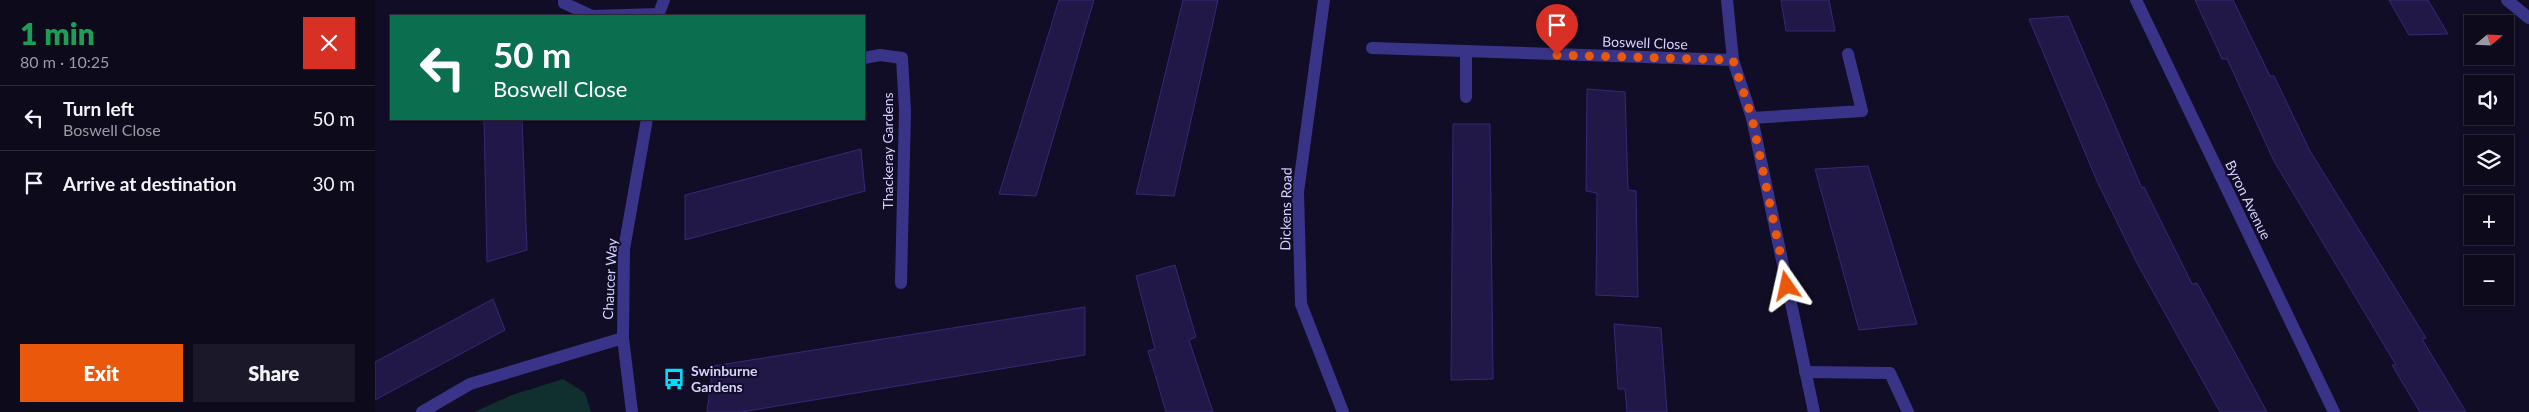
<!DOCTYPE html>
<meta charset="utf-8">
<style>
:root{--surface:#0d0a1c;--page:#1b1829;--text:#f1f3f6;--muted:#9a9aa3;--line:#2d2b3b;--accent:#ea580c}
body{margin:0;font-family:Lato,sans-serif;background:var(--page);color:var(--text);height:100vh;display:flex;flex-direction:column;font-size:19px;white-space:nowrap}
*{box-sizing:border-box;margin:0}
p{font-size:16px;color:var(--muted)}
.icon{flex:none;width:28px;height:28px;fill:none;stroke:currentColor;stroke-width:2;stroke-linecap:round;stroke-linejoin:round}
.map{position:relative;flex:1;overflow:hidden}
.sheet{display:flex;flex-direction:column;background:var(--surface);width:375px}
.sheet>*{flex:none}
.guide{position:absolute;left:15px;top:15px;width:475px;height:105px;border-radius:0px;box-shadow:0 1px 4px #0004,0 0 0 1px var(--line);background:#0b6e4f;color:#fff;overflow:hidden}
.needle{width:32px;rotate:71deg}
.controls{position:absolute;left:2089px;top:15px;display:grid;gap:10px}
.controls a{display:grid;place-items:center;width:50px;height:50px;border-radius:0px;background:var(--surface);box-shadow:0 1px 4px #0004,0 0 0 1px var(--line);font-size:25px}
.pin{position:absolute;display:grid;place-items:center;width:42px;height:42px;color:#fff;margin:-51px -21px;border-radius:50% 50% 50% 0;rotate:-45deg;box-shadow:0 0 5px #0007}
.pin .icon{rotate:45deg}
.me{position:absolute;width:55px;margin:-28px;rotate:349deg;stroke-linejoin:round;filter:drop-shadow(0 0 4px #0008)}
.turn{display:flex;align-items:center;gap:18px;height:105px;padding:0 20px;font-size:22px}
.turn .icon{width:65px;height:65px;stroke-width:2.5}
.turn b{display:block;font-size:35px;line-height:42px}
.round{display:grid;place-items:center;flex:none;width:52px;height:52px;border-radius:0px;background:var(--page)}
.summary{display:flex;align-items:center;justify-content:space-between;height:85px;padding:0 20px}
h1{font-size:30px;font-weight:800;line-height:38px;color:#1e9e55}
.action{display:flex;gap:10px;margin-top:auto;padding:10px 20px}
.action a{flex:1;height:58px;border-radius:0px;background:var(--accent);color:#fff;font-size:20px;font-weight:800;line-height:58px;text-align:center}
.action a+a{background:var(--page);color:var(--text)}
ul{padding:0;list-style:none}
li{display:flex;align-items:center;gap:15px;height:65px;padding:0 20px;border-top:1px solid var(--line)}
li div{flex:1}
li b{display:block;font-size:19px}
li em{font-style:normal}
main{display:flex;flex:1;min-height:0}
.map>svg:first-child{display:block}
.green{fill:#0f302f}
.building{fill:#221848;stroke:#382876}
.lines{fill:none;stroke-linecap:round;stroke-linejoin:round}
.service{stroke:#393488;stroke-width:12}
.minor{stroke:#393488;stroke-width:12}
.route{stroke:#ea580c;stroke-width:9;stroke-dasharray:0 16.2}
.labels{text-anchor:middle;stroke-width:4;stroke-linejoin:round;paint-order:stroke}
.street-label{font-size:14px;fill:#d7d1ff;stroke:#110d26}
.poi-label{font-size:14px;font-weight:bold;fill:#d7d1ff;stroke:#110d26;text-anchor:start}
</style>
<main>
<section class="sheet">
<div class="summary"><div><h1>1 min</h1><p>80 m · 10:25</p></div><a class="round" style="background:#d93025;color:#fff"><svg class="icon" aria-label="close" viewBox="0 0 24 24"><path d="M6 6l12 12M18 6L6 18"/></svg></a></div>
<ul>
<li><svg class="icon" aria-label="left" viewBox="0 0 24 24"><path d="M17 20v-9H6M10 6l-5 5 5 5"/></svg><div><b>Turn left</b><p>Boswell Close</p></div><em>50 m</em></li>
<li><svg class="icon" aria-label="arrive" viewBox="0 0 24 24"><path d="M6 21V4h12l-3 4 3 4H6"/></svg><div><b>Arrive at destination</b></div><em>30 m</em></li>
</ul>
<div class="action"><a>Exit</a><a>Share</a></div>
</section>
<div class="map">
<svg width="2154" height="412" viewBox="0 0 2154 412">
<rect width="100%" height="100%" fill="#110d26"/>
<!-- green -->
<path class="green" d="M 188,379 L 210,393 L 216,412 L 99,412 L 137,395 Z"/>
<!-- building -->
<path class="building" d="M 684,0 L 719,0 L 661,196 L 624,194 Z
M 808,0 L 843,0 L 799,196 L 761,194 Z
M 1406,0 L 1454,0 L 1460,31 L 1411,31 Z
M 1820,0 L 1858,0 L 1895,76 L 1899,76 L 1935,151 L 2051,338 L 2047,339 L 2091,412 L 2045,412 L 2017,365 L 2021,365 L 1899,161 L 1852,59 L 1847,59 Z
M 2014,0 L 2053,0 L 2073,34 L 2034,35 Z
M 1693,16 L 1767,188 L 1769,187 L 1817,284 L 1822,283 L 1892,412 L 1845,412 L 1762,263 L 1722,181 L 1654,19 Z
M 1212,89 L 1250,92 L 1253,190 L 1261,191 L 1263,297 L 1221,295 L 1222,193 L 1211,191 Z
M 109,119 L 147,119 L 152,250 L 112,262 Z
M 1078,124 L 1115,124 L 1118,379 L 1076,380 Z
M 486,149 L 490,191 L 310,240 L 310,195 Z
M 1493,166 L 1542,324 L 1484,330 L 1440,169 Z
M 800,265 L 821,337 L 814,340 L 838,412 L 791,412 L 773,351 L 780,349 L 761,276 Z
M 118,299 L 130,330 L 0,400 L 0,362 Z
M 710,307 L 710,355 L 366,412 L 332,412 L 338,366 Z
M 1239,324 L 1286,328 L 1292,412 L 1252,412 L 1250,389 L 1243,389 Z"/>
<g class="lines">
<!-- service -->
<path class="service" d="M 1377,118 L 1487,111 L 1473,54
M 1430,372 L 1515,373 L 1533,412"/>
<!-- minor -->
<path class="minor" d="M 189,0 L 189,3 L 217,16 L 283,14
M 949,0 L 923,192 L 926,304 L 968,412
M 1352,0 L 1358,60 L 1377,118 L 1439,412
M 1761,0 L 1959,412
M 2132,0 L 2154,18
M 283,16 L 289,0
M 997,48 L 1358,60
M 1091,52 L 1091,97
M 489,58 L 505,55 L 527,58 L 530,111 L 526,283
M 47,412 L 95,384 L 248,338
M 257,412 L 248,338 L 249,249 L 272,119"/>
</g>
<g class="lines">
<!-- route -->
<path class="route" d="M 1182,55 L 1358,60 L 1377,118 L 1412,286"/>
</g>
<!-- icons -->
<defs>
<g id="bus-bare" transform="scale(1.725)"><path d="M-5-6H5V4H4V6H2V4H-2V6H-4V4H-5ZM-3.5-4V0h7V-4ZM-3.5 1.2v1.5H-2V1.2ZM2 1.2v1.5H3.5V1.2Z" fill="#00e0fc" stroke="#110d26" stroke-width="2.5" paint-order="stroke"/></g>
</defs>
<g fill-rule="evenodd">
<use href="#bus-bare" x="299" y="379"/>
</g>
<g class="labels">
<!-- street labels -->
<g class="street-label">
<text transform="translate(1270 43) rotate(2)" y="5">Boswell Close</text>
<text transform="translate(513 151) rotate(-90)" y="5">Thackeray Gardens</text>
<text transform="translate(1873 200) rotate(64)" y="5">Byron Avenue</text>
<text transform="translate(911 209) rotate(-89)" y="5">Dickens Road</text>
<text transform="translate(235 279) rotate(-87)" y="5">Chaucer Way</text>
</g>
<!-- poi labels -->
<g class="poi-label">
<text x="316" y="376">Swinburne<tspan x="316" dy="16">Gardens</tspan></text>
</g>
</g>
</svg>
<div class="controls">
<a><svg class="needle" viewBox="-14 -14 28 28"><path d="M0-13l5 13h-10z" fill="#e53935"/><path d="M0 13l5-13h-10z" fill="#9a9aa3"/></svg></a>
<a><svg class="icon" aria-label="sound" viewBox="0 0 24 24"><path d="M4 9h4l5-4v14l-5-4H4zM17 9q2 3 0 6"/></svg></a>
<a><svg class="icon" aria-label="layers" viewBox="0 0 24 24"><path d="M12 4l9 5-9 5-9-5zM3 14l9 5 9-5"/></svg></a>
<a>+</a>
<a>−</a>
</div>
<div class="pin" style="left:1182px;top:55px;background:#d93025"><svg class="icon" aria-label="arrive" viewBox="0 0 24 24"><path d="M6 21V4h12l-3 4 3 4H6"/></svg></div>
<svg class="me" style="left:1412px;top:286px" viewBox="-20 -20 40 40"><path d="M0-17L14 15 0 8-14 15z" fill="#ea580c" stroke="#fff" stroke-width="4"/></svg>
<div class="guide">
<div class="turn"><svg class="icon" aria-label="left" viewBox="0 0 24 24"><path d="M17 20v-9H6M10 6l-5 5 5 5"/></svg><div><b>50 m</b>Boswell Close</div></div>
</div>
</div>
</main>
